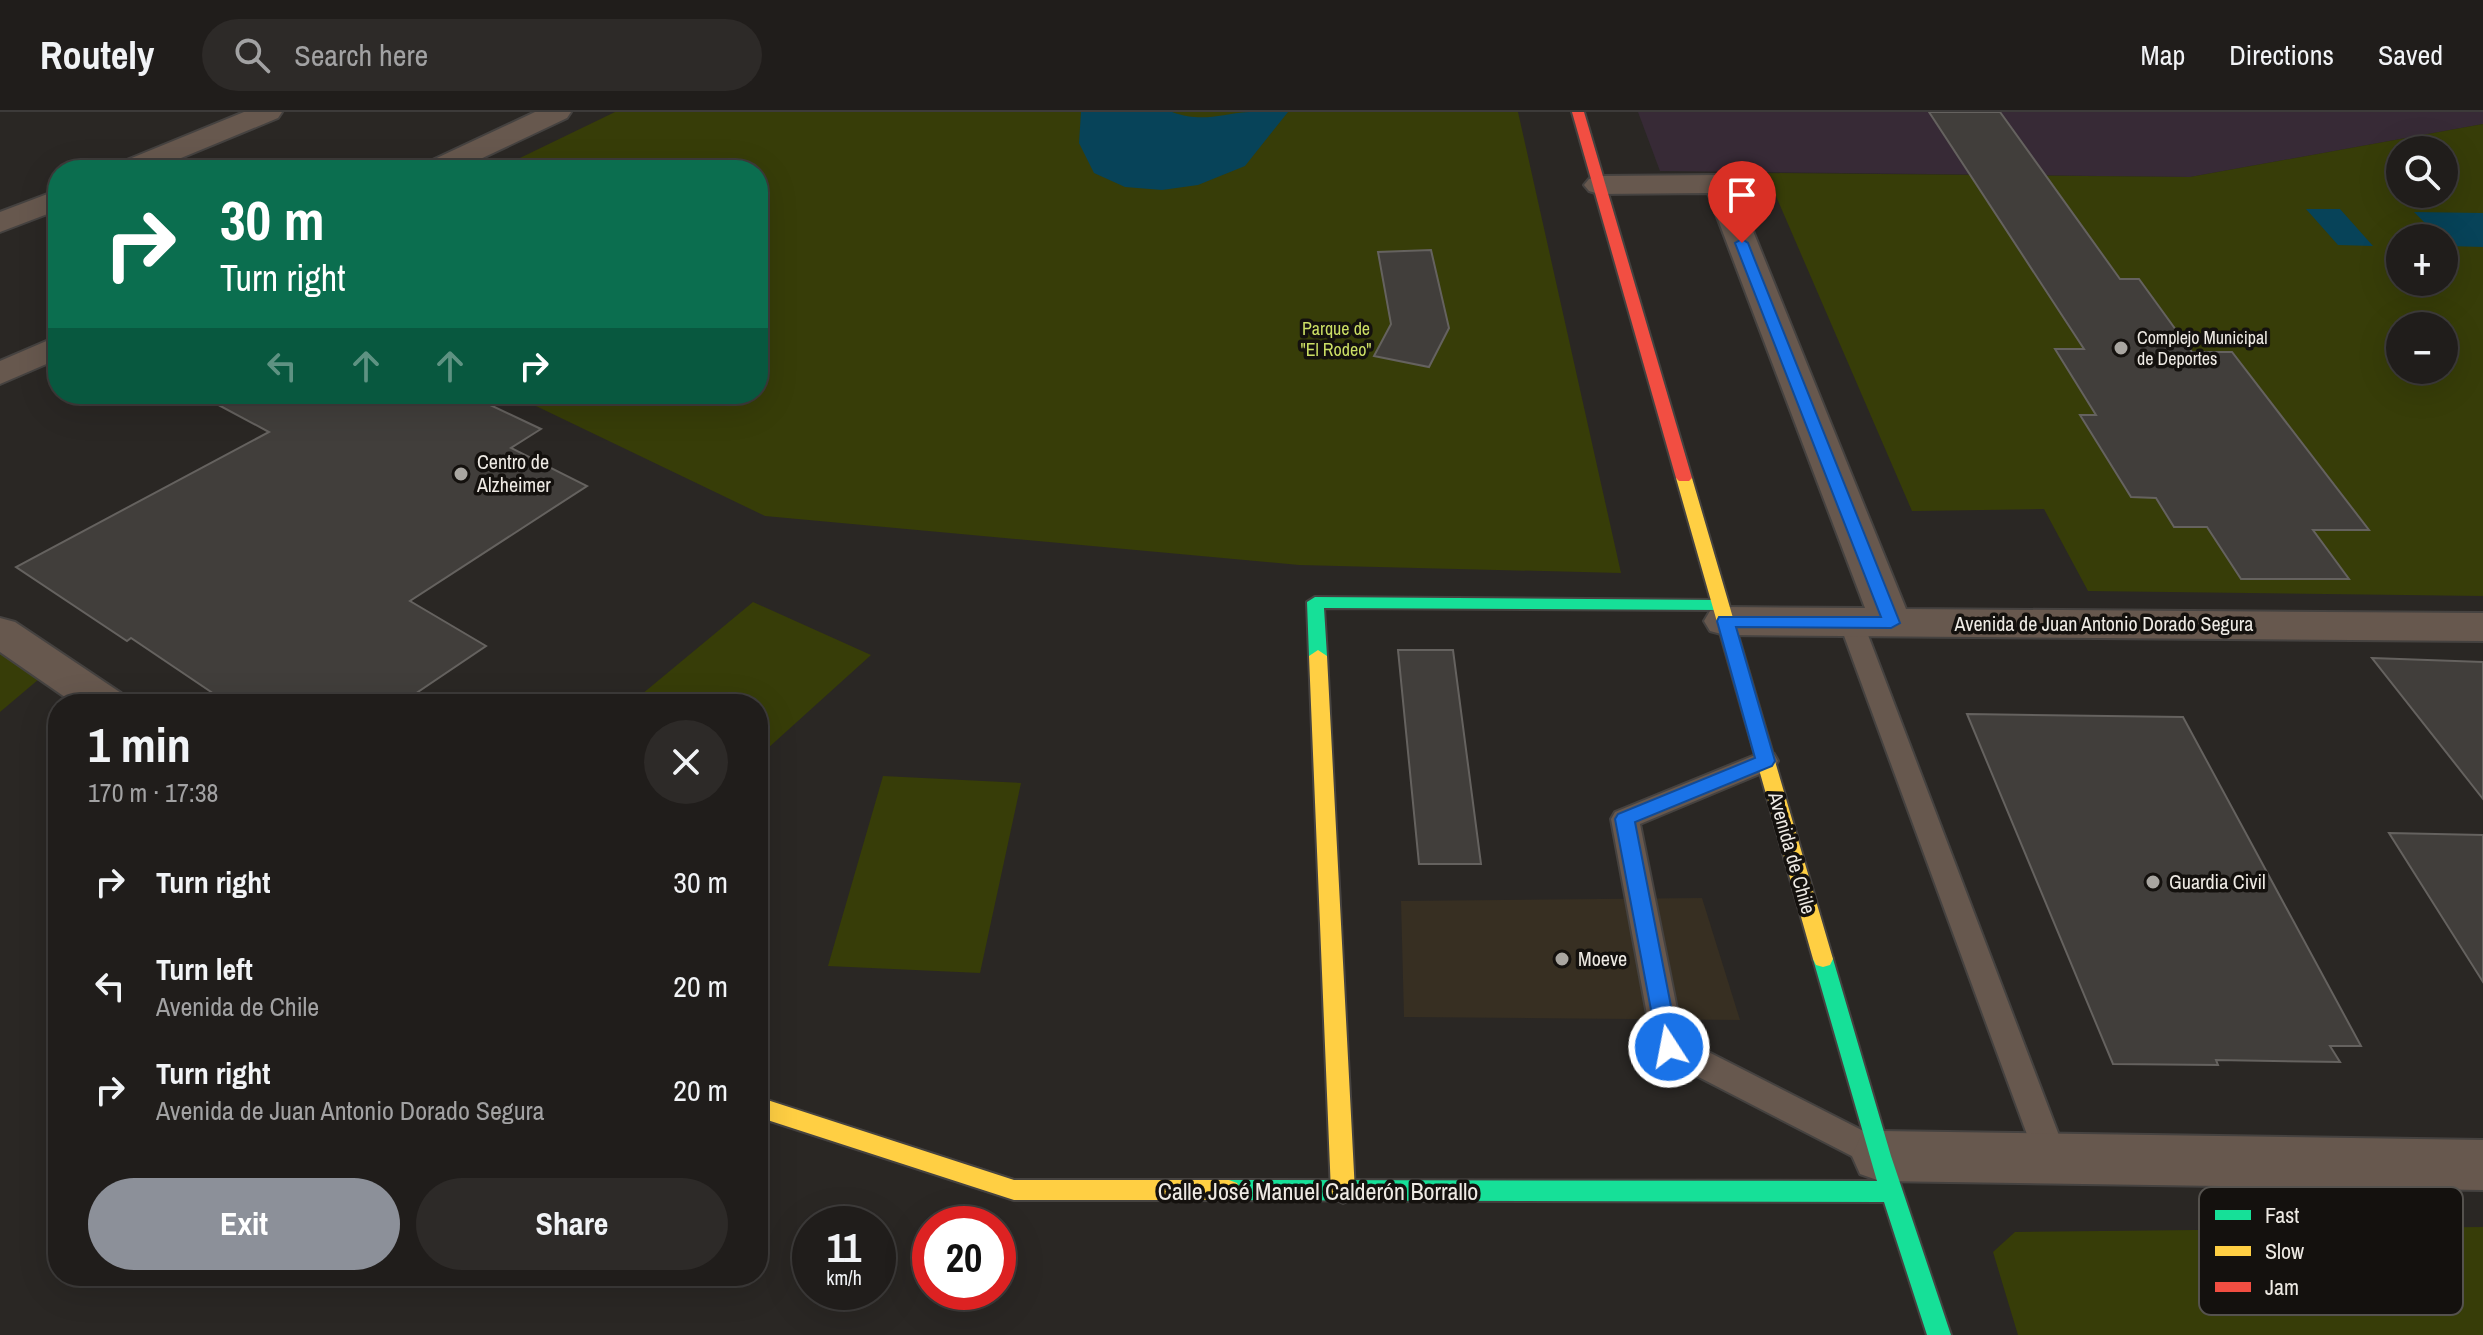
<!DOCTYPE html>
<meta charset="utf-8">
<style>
:root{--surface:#201d1b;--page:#2d2a28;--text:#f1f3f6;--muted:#a2a2a3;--line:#3d3b3a;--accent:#8c9099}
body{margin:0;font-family:"Archivo Narrow",sans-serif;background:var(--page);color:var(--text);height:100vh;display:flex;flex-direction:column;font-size:30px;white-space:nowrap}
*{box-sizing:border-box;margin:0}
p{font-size:26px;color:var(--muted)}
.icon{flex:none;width:44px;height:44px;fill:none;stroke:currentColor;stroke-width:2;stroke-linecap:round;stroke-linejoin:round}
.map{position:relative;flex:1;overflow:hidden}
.side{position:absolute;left:48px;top:582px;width:720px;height:592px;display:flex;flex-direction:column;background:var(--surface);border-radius:32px;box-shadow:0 8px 32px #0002,0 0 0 2px var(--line)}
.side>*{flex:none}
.guide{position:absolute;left:48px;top:48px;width:720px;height:244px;border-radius:32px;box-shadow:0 8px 32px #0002,0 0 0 2px var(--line);background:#0b6e4f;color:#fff;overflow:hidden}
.controls{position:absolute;left:2386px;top:24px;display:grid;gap:16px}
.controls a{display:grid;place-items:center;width:72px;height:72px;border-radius:50%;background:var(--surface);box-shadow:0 8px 32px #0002,0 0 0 2px var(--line);font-size:40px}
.speed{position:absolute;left:792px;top:1094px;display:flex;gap:16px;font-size:40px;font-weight:700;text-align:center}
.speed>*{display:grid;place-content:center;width:104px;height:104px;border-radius:50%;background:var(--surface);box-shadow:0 8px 32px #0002,0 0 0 2px var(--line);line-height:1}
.speed small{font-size:20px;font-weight:400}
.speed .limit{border:12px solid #d22;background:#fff;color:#111}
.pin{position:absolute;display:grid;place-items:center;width:68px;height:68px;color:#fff;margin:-82px -34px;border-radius:50% 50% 50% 0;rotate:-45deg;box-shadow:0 0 8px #0007}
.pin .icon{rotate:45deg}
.me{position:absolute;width:88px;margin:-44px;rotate:349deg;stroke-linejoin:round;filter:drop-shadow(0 0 6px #0008)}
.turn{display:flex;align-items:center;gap:28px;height:168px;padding:0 40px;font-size:36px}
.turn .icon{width:104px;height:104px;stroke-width:2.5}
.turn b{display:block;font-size:56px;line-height:68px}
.lanes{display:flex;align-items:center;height:76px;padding:0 40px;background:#0003;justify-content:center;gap:40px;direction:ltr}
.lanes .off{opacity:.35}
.round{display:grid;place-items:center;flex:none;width:84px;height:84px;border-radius:42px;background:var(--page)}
.overview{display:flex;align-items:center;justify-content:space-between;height:136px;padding:0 40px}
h1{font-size:48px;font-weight:700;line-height:60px}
.action{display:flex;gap:16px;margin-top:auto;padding:16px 40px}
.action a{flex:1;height:92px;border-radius:48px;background:var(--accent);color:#fff;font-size:32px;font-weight:700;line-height:92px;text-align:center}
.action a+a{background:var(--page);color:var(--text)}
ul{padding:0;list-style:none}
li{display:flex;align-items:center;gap:24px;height:104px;padding:0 40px}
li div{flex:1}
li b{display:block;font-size:30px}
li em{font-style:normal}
header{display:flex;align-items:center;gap:48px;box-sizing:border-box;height:112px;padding:0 40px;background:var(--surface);border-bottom:2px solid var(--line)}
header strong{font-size:38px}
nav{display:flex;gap:44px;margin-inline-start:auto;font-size:28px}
.search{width:560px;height:72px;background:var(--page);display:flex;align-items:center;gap:20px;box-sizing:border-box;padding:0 28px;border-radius:44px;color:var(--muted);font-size:30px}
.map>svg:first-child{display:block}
.built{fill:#372f22}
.education{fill:#372a36}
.green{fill:#373d08;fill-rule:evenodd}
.water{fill:#074359}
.building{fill:#413e3b;stroke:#65625f;stroke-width:2}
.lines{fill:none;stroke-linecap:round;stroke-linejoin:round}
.lane-casing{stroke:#454240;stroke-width:4}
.street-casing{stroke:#454240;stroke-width:4}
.fast-casing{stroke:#454240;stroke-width:4}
.slow-casing{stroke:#454240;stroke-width:4}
.jam-casing{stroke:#454240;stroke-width:4}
.lane{fill:#67584e;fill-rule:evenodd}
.street{fill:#67584e;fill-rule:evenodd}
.fast{fill:#16e098;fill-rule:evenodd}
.slow{fill:#ffcf43;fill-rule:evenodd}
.jam{fill:#f24e42;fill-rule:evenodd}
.route{fill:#1a73e8;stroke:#114b97;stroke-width:2}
.poi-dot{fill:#a9a6a1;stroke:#14110e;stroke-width:3}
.labels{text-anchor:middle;stroke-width:7;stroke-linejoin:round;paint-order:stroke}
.far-park-label{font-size:18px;fill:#ccdf65;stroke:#14110e}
.far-poi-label{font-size:18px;fill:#eeeae4;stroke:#14110e;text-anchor:start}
.poi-label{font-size:20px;fill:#eeeae4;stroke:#14110e;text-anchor:start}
.street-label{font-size:20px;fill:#eeeae4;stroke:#14110e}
.near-street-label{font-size:24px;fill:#eeeae4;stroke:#14110e}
.key{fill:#14110e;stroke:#55524e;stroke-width:2}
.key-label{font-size:22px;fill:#eeeae4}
</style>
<header>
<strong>Routely</strong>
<div class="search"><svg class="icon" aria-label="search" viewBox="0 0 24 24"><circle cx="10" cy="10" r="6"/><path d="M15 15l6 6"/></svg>Search here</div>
<nav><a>Map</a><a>Directions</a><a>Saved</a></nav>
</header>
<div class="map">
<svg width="2483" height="1223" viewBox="0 0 2483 1223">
<rect width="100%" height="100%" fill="#2a2724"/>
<!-- built -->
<path class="built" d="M 1702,786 L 1740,908 L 1404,905 L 1401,789 Z"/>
<!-- education -->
<path class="education" d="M 1638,0 L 2483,0 L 2483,12 L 2190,65 L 1660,59 Z"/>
<!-- green -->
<path class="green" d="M 615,0 L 1518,0 L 1621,461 L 1299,453 L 765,404 L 511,282 L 758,282 L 758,58 L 495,58 Z
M 2483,12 L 2483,484 L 2088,479 L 2044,397 L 1912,399 L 1766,61 L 2190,65 ZM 2400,38 L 2444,38 L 2444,82 L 2400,82 ZM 2400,126 L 2444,126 L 2444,170 L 2400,170 ZM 2400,214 L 2444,214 L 2444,258 L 2400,258 Z
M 753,490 L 871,543 L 758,645 L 758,592 L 630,592 Z
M 0,520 L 52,556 L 0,600 Z
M 883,664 L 1021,671 L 980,861 L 828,854 Z
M 2483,1115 L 2483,1223 L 2018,1223 L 1993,1140 L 2015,1120 Z"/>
<!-- water -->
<path class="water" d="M 1081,0 L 1172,0 C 1203,11 1219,2 1249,0 C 1262,0 1275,0 1288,0 L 1245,54 L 1198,73 L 1162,78 L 1125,75 L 1094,61 L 1079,31 Z
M 2306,97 L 2340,97 L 2373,134 L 2338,133 Z
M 2414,100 L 2483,101 L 2483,135 L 2448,134 L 2444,126 L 2440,126 Z"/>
<!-- building -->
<path class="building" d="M 1929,0 L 2000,0 L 2120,167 L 2139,167 L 2192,240 L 2232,240 L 2369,418 L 2313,418 L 2349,467 L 2241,467 L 2207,415 L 2174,415 L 2156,386 L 2131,385 L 2080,303 L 2096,303 L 2055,237 L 2084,237 Z
M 1431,138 L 1449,216 L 1429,255 L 1374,244 L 1391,212 L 1378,140 Z
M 198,282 L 467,282 L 541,317 L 511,336 L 587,374 L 410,489 L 486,534 L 400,592 L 229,592 L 131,526 L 127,529 L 16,455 L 269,320 Z
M 1398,538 L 1453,538 L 1481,752 L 1419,752 Z
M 2372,546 L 2483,550 L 2483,687 Z
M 1967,602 L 2183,605 L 2361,934 L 2330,934 L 2340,950 L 2216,948 L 2218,953 L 2113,952 Z
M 2389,721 L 2483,723 L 2483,870 Z"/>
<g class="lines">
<!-- lane casing -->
<g class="lane-casing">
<path id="lane" d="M 1851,502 L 1860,504 L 1863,510 L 2068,1047 L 2064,1057 L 2052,1062 L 2040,1057 L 2036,1047 L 1839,510 L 1842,504 Z
M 1765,639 L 1774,642 L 1778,649 L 1774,656 L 1640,712 L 1683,927 L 1889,1032 L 1893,1042 L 1889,1052 L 1877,1057 L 1658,944 L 1653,935 L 1611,707 L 1615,700 Z"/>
</g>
<!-- street casing -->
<g class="street-casing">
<path id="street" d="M 244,0 L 282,0 L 278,6 L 152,58 L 112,58 L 117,52 Z
M 535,0 L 571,0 L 567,6 L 457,58 L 419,58 L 424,52 Z
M 1719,63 L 1729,66 L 1734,72 L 1906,497 L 2483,501 L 2483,529 L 1725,523 L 1710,519 L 1704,509 L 1710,499 L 1725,495 L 1865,496 L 1708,81 L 1599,82 L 1589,79 L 1584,73 L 1589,67 L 1599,64 Z
M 58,78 L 58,98 L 0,120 L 0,100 Z
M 58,224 L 58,247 L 0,272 L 0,249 Z
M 0,506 L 15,510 L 121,581 L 128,592 L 75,592 L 0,540 Z
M 1880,1019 L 2483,1028 L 2483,1078 L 1880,1069 L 1860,1062 L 1852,1044 L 1860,1026 Z"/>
</g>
<!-- fast casing -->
<g class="fast-casing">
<path id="fast" d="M 1315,485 L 1720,488 L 1728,493 L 1720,498 L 1324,496 L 1327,544 L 1318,550 L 1309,544 L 1307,490 Z
M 1823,839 L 1830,841 L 1833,847 L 1891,1044 L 1951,1223 L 1927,1223 L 1884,1090 L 1229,1088 L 1221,1085 L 1217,1078 L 1221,1071 L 1229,1068 L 1877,1069 L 1813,847 L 1816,841 Z"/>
</g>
<!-- slow casing -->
<g class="slow-casing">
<path id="slow" d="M 1684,361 L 1692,366 L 1833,847 L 1830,853 L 1823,855 L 1816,853 L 1813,847 L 1676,366 Z
M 1318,538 L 1327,544 L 1355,1080 L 1351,1087 L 1343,1091 L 1335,1087 L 1331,1080 L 1309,544 Z
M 758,985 L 1014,1068 L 1229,1068 L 1237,1071 L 1241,1078 L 1237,1085 L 1229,1088 L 1014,1088 L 758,1005 Z"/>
</g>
<!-- jam casing -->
<g class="jam-casing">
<path id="jam" d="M 1572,0 L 1584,0 L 1692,366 L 1689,369 L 1679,369 L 1676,366 Z"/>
</g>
<!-- lane -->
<use href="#lane" class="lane"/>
<!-- street -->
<use href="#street" class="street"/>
<!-- fast -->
<use href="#fast" class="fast"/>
<!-- slow -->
<use href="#slow" class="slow"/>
<!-- jam -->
<use href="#jam" class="jam"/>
</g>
<!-- route -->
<path class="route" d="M 1742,127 L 1748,131 L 1900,511 L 1891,516 L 1736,515 L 1775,649 L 1772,654 L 1635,710 L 1679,935 L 1676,942 L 1669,945 L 1661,942 L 1658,935 L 1615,707 L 1618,702 L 1755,646 L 1717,509 L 1719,505 L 1881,505 L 1735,131 Z"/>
<!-- markers -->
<g class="poi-dot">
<circle cx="2121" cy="236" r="8"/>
<circle cx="461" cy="362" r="8"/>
<circle cx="2153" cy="770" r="8"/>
<circle cx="1562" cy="847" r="8"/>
</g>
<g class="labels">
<!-- far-park labels -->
<g class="far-park-label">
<text x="1336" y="223">Parque de<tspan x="1336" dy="21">"El Rodeo"</tspan></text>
</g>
<!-- far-poi labels -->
<g class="far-poi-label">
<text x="2137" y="232">Complejo Municipal<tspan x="2137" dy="21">de Deportes</tspan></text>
</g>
<!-- poi labels -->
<g class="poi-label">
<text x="477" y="357">Centro de<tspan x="477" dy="23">Alzheimer</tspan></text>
<text x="2169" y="777">Guardia Civil</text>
<text x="1578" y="854">Moeve</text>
</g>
<!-- street labels -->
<g class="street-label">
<text x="2104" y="519">Avenida de Juan Antonio Dorado Segura</text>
<text transform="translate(1792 741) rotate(74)" y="7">Avenida de Chile</text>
</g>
<!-- near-street labels -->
<g class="near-street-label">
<text x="1318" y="1088">Calle José Manuel Calderón Borrallo</text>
</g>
</g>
<!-- legend -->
<rect x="2199" y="1075" width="264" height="128" rx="12" class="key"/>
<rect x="2215" y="1098" width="36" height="10" fill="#16e098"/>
<rect x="2215" y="1134" width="36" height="10" fill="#ffcf43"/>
<rect x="2215" y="1170" width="36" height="10" fill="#f24e42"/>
<g class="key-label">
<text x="2265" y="1111">Fast</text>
<text x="2265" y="1147">Slow</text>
<text x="2265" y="1183">Jam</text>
</g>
</svg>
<div class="controls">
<a><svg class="icon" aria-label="search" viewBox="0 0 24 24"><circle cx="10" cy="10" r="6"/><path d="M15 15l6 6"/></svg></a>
<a>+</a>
<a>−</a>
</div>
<div class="speed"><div>11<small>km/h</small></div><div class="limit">20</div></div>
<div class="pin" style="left:1742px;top:131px;background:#d93025"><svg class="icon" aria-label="arrive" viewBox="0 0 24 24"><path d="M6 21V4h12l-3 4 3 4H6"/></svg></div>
<svg class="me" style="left:1669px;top:935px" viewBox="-20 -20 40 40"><circle r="17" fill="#1a73e8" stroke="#fff" stroke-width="3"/><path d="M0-11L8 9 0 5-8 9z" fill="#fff"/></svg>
<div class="guide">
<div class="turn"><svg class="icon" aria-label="right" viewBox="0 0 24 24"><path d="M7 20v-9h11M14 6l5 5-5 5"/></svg><div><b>30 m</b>Turn right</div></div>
<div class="lanes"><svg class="icon off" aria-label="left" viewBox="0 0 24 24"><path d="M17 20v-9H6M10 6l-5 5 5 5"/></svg><svg class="icon off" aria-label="ahead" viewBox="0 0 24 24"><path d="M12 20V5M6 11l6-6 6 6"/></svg><svg class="icon off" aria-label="ahead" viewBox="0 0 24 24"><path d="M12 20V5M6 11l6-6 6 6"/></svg><svg class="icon" aria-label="right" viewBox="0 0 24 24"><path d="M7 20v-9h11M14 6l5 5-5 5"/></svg></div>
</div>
<section class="side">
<div class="overview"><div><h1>1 min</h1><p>170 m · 17:38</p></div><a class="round"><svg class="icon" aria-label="close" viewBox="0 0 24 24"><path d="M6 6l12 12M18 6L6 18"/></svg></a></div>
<ul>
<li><svg class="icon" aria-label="right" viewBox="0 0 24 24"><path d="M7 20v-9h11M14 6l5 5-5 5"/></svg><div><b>Turn right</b></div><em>30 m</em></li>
<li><svg class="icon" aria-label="left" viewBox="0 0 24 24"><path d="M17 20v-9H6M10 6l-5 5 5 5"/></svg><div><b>Turn left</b><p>Avenida de Chile</p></div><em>20 m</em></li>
<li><svg class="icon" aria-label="right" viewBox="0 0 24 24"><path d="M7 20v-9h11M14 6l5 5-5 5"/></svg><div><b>Turn right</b><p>Avenida de Juan Antonio Dorado Segura</p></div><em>20 m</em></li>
</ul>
<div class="action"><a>Exit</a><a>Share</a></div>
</section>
</div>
